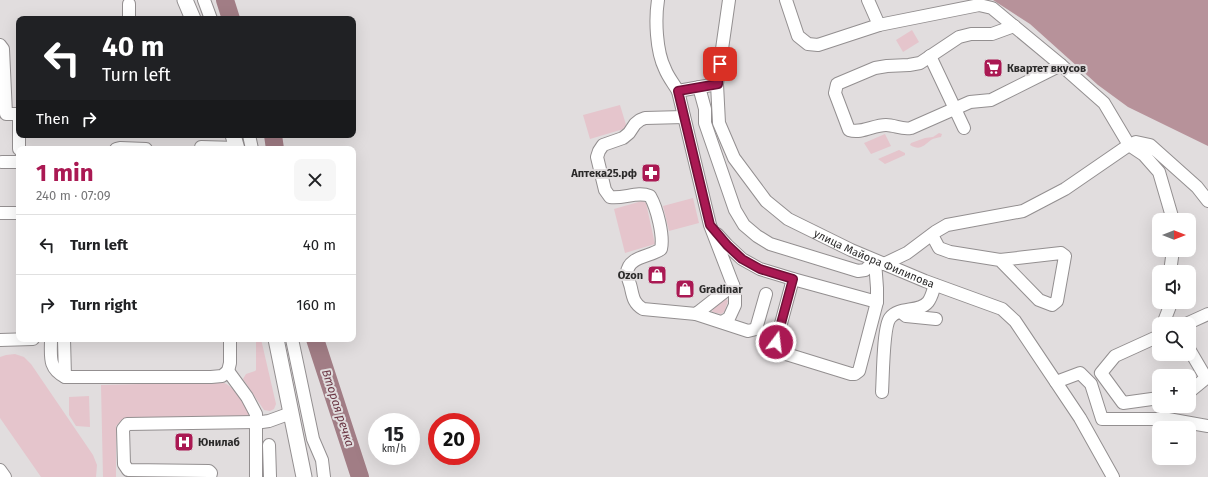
<!DOCTYPE html>
<meta charset="utf-8">
<style>
:root{--surface:#fff;--page:#f6f6f6;--text:#202124;--muted:#757577;--line:#e0e0e0;--accent:#aa1953}
body{margin:0;font-family:"Fira Sans",sans-serif;background:var(--page);color:var(--text);height:100vh;display:flex;flex-direction:column;font-size:15px;white-space:nowrap}
*{box-sizing:border-box;margin:0}
p{font-size:13px;color:var(--muted)}
.icon{flex:none;width:22px;height:22px;fill:none;stroke:currentColor;stroke-width:2;stroke-linecap:round;stroke-linejoin:round}
.map{position:relative;flex:1;overflow:hidden}
.details{position:absolute;left:16px;top:146px;width:340px;height:196px;display:flex;flex-direction:column;background:var(--surface);border-radius:8px;box-shadow:0 4px 16px #0002}
.details>*{flex:none}
.banner{position:absolute;left:16px;top:16px;width:340px;height:122px;border-radius:8px;box-shadow:0 4px 16px #0002;background:#202124;color:#fff;overflow:hidden}
.needle{width:26px;rotate:90deg}
.fabs{position:absolute;left:1152px;top:213px;display:grid;gap:8px}
.fabs a{display:grid;place-items:center;width:44px;height:44px;border-radius:8px;background:var(--surface);box-shadow:0 4px 16px #0002;font-size:20px}
.speed{position:absolute;left:368px;top:413px;display:flex;gap:8px;font-size:20px;font-weight:700;text-align:center}
.speed>*{display:grid;place-content:center;width:52px;height:52px;border-radius:50%;background:var(--surface);box-shadow:0 4px 16px #0002;line-height:1}
.speed small{font-size:10px;font-weight:400}
.speed .limit{border:6px solid #d22;background:#fff;color:#111}
.pin{position:absolute;display:grid;place-items:center;width:34px;height:34px;color:#fff;margin:-17px;border-radius:8px;box-shadow:0 2px 6px #0006}
.me{position:absolute;width:44px;margin:-22px;rotate:15deg;stroke-linejoin:round;filter:drop-shadow(0 0 3px #0008)}
.turn{display:flex;align-items:center;gap:14px;height:84px;padding:0 20px;font-size:18px}
.turn .icon{width:52px;height:52px;stroke-width:2.5}
.turn b{display:block;font-size:28px;line-height:34px}
.then{display:flex;align-items:center;height:38px;padding:0 20px;background:#0003;gap:8px;font-size:15px}
.round{display:grid;place-items:center;flex:none;width:42px;height:42px;border-radius:8px;background:var(--page)}
.summary{display:flex;align-items:center;justify-content:space-between;height:68px;padding:0 20px}
h1{font-size:24px;font-weight:700;line-height:30px;color:var(--accent)}
ul{padding:0;list-style:none}
li{display:flex;align-items:center;gap:12px;height:60px;padding:0 20px;border-top:1px solid var(--line)}
li div{flex:1}
li b{display:block;font-size:15px}
li em{font-style:normal}
.map>svg:first-child{display:block}
.green{fill:#e5c5cc}
.forest{fill:#b7929a}
.lines{fill:none;stroke-linecap:round;stroke-linejoin:round}
.river{stroke:#a17d85;stroke-width:18}
.minor-casing{stroke:#938f90;stroke-width:14}
.major-casing{stroke:#938f90;stroke-width:17}
.minor{stroke:#fff;stroke-width:12}
.major{stroke:#fff;stroke-width:15}
.route-casing{stroke:#6e1036;stroke-width:10}
.route{stroke:#aa1953;stroke-width:7}
.labels{text-anchor:middle;stroke-width:4;stroke-linejoin:round;paint-order:stroke}
.poi-label{font-size:11px;font-weight:bold;fill:#2c2b2b;stroke:#e1ddde;text-anchor:start}
.street-label{font-size:11px;fill:#2c2b2b;stroke:#e1ddde}
.water-label{font-size:12px;font-style:italic;fill:#6c3745;stroke:#e1ddde}
</style>
<div class="map">
<svg width="1208" height="477" viewBox="0 0 1208 477">
<rect width="100%" height="100%" fill="#e1ddde"/>
<!-- green -->
<path class="green" d="M 912,30 L 919,42 L 903,52 L 896,40 Z
M 620,105 L 627,128 L 590,139 L 583,115 Z
M 939,133 L 942,134 L 941,137 C 937,138 934,138 931,140 C 923,146 920,151 910,145 L 911,143 L 925,138 L 933,137 Z
M 885,134 L 891,146 L 871,154 L 864,143 Z
M 899,150 L 905,153 L 905,155 L 885,164 L 878,159 Z
M 693,198 L 699,223 L 669,231 L 663,206 Z
M 642,201 L 646,203 L 655,244 L 625,253 L 614,209 Z
M 726,299 L 728,301 L 724,312 L 721,314 L 712,312 L 713,309 Z
M 256,339 L 261,339 L 276,404 L 274,409 L 270,411 L 264,410 L 243,379 L 246,374 L 255,371 L 256,370 Z
M 15,354 L 24,357 L 31,364 L 93,455 L 97,465 L 96,477 L 41,477 L 0,418 L 0,357 L 6,355 Z
M 222,382 C 234,386 246,404 250,415 L 249,418 L 123,419 L 116,426 L 116,477 L 103,477 L 101,385 Z
M 89,396 L 90,427 L 76,426 L 69,415 L 69,397 Z"/>
<!-- forest -->
<path class="forest" d="M 993,0 L 1208,0 L 1208,146 L 1128,107 L 1098,85 L 1030,24 Z"/>
<g class="lines">
<!-- river -->
<path class="river" d="M 225,0 L 231,19
M 273,135 L 275,149
M 315,339 L 360,477"/>
<!-- minor casing -->
<g class="minor-casing">
<g id="minor">
<path d="M 204,0 L 211,19"/>
<path d="M 658,0 C 655,19 656,51 665,69 C 668,77 674,84 678,91"/>
<path id="s1" d="M 729,0 L 717,84 L 719,123 L 734,158 L 766,201 L 788,219 L 851,250 L 925,281 L 1002,309 L 1015,321 L 1080,418 L 1113,477"/>
<path d="M 786,0 L 798,36 L 808,44 L 818,45 L 879,25"/>
<path d="M 868,0 L 879,25 L 979,5 L 992,8 L 1061,65 L 1104,103 L 1129,145 L 1065,189 L 1023,211 L 947,225 L 935,232 L 907,253 L 884,264"/>
<path d="M 129,4 L 129,19"/>
<path d="M 1014,26 L 992,34 L 971,34 L 959,37 L 920,63 L 909,65 L 887,66 L 875,68 L 837,84 L 835,93 L 849,130 C 862,134 873,125 886,125 C 895,125 902,130 911,128 L 970,102 L 991,100 L 1061,65"/>
<path d="M 0,45 L 3,49 L 6,114 L 19,114 L 19,149"/>
<path d="M 930,56 L 964,128"/>
<path d="M 717,84 L 678,91 L 710,225 L 735,290 L 735,305 L 729,318 L 722,322"/>
<path d="M 699,87 L 705,109 L 705,123 L 735,210 L 744,225 L 757,236 L 770,244 L 858,271 L 865,270 L 875,261"/>
<path d="M 684,117 L 645,118 L 640,120 L 635,124 L 629,133 L 623,138 L 603,145 L 599,151 L 597,157 L 605,190 L 610,197 C 624,199 637,191 650,196 C 657,208 664,236 661,249 C 651,257 628,256 627,273 C 627,277 630,283 631,288 C 633,297 634,304 643,309 L 696,314 L 733,285"/>
<path d="M 249,135 L 252,149"/>
<path d="M 116,149 L 120,148 L 146,149"/>
<path d="M 201,149 L 201,147 L 237,148"/>
<path d="M 2,162 L 19,162"/>
<path d="M 0,213 L 19,213"/>
<path d="M 1173,220 L 1159,172 L 1144,155 L 1129,145 L 1136,142 L 1150,145 L 1197,187 L 1208,201"/>
<path d="M 717,234 L 727,245 L 742,259 L 760,269 L 793,279 L 877,302 L 877,288 L 875,261"/>
<path d="M 932,235 L 939,248 L 950,252 L 1000,260 L 1061,253 L 1065,256 L 1057,301 L 1052,305 L 1039,300 L 1000,260"/>
<path d="M 1170,272 L 1173,250"/>
<path d="M 793,279 L 776,342 L 778,348 L 783,353 L 851,374 L 855,374 L 859,371 L 877,302"/>
<path d="M 901,312 L 906,316 L 936,319"/>
<path d="M 696,314 L 748,331 L 756,329 L 766,294"/>
<path d="M 1163,324 L 1170,306 L 1170,302"/>
<path d="M 1186,324 L 1208,314"/>
<path d="M 1159,336 L 1115,356 L 1101,373 L 1123,403 L 1159,398"/>
<path d="M 51,339 C 51,357 48,368 65,377 L 211,377 L 222,376 L 228,371 L 247,397 L 256,414 L 256,477"/>
<path d="M 64,339 L 65,377"/>
<path d="M 292,339 L 313,439 L 322,460 L 324,477"/>
<path d="M 0,340 L 33,339"/>
<path d="M 1189,349 L 1206,378 L 1189,392"/>
<path d="M 228,371 L 230,363 L 230,339"/>
<path d="M 1056,382 L 1080,373 L 1091,384 L 1102,419 L 1168,419 L 1208,426"/>
<path d="M 882,392 C 883,378 883,327 890,318 C 899,306 919,313 928,302 C 932,297 933,290 935,285"/>
<path d="M 269,445 L 270,477"/>
<path d="M 0,470 L 5,477"/>
<path d="M 210,477 L 211,473 L 209,471 L 128,470 L 124,464 L 123,429 L 127,424 L 262,422 L 269,421 L 291,413"/>
</g>
</g>
<!-- major casing -->
<g class="major-casing">
<path id="major" d="M 185,0 L 193,19
M 233,135 L 237,149
M 276,339 L 304,477"/>
</g>
<!-- minor -->
<use href="#minor" class="minor"/>
<!-- major -->
<use href="#major" class="major"/>
</g>
<g class="lines">
<!-- route casing -->
<g class="route-casing">
<path id="route" d="M 720,64 L 718,84 L 678,91 L 710,225 L 727,245 L 742,259 L 760,269 L 793,279 L 776,342"/>
</g>
<!-- route -->
<use href="#route" class="route"/>
</g>
<!-- icons -->
<defs>
<g id="supermarket-square" transform="scale(1)"><rect x="-9" y="-9" width="18" height="18" rx="4" fill="#aa1953" stroke="#e1ddde"/><path d="M-6-5.5h2.5l.6 2H6L4.5 2H-2.5L-4.4-4H-6ZM-1.5 3.2a1.3 1.3 0 1 0 .1 0ZM3 3.2a1.3 1.3 0 1 0 .1 0Z" fill="#fff"/></g>
<g id="pharmacy-square" transform="scale(1)"><rect x="-9" y="-9" width="18" height="18" rx="4" fill="#aa1953" stroke="#e1ddde"/><path d="M-2-6h4v4h4v4h-4v4h-4v-4h-4v-4h4Z" fill="#fff"/></g>
<g id="shop-square" transform="scale(1)"><rect x="-9" y="-9" width="18" height="18" rx="4" fill="#aa1953" stroke="#e1ddde"/><path d="M-5-2.5h2.3a2.7 3.5 0 0 1 5.4 0H5L5.5 6h-11ZM-1.5-2.5h3a1.5 2.3 0 0 0-3 0Z" fill="#fff"/></g>
<g id="hospital-square" transform="scale(1)"><rect x="-9" y="-9" width="18" height="18" rx="4" fill="#aa1953" stroke="#e1ddde"/><path d="M-5-5h3v3.5h4V-5h3V5h-3V1.5h-4V5h-3Z" fill="#fff"/></g>
</defs>
<g fill-rule="evenodd">
<use href="#supermarket-square" x="993" y="68"/>
<use href="#pharmacy-square" x="651" y="173"/>
<use href="#shop-square" x="657" y="275"/>
<use href="#shop-square" x="685" y="289"/>
<use href="#hospital-square" x="184" y="442"/>
</g>
<g class="labels">
<!-- poi labels -->
<g class="poi-label">
<text x="1007" y="72">Квартет вкусов</text>
<text x="637" y="177" text-anchor="end">Аптека25.рф</text>
<text x="643" y="279" text-anchor="end">Ozon</text>
<text x="699" y="293">Gradinar</text>
<text x="198" y="446">Юнилаб</text>
</g>
<!-- street labels -->
<g class="street-label">
<text dy="4" stroke="none"><textPath href="#s1" startOffset="339">улица Майора Филипова</textPath></text>
</g>
<!-- water labels -->
<g class="water-label">
<text transform="translate(338 408) rotate(72)" y="4">Вторая речка</text>
</g>
</g>
</svg>
<div class="fabs">
<a><svg class="needle" viewBox="-14 -14 28 28"><path d="M0-13l5 13h-10z" fill="#e53935"/><path d="M0 13l5-13h-10z" fill="#757577"/></svg></a>
<a><svg class="icon" aria-label="sound" viewBox="0 0 24 24"><path d="M4 9h4l5-4v14l-5-4H4zM17 9q2 3 0 6"/></svg></a>
<a><svg class="icon" aria-label="search" viewBox="0 0 24 24"><circle cx="10" cy="10" r="6"/><path d="M15 15l6 6"/></svg></a>
<a>+</a>
<a>−</a>
</div>
<div class="speed"><div>15<small>km/h</small></div><div class="limit">20</div></div>
<div class="pin" style="left:720px;top:64px;background:#d93025"><svg class="icon" aria-label="arrive" viewBox="0 0 24 24"><path d="M6 21V4h12l-3 4 3 4H6"/></svg></div>
<svg class="me" style="left:776px;top:342px" viewBox="-20 -20 40 40"><circle r="17" fill="#aa1953" stroke="#fff" stroke-width="3"/><path d="M0-11L8 9 0 5-8 9z" fill="#fff"/></svg>
<div class="banner">
<div class="turn"><svg class="icon" aria-label="left" viewBox="0 0 24 24"><path d="M17 20v-9H6M10 6l-5 5 5 5"/></svg><div><b>40 m</b>Turn left</div></div>
<div class="then">Then<svg class="icon" aria-label="right" viewBox="0 0 24 24"><path d="M7 20v-9h11M14 6l5 5-5 5"/></svg></div>
</div>
<section class="details">
<div class="summary"><div><h1>1 min</h1><p>240 m · 07:09</p></div><a class="round"><svg class="icon" aria-label="close" viewBox="0 0 24 24"><path d="M6 6l12 12M18 6L6 18"/></svg></a></div>
<ul>
<li><svg class="icon" aria-label="left" viewBox="0 0 24 24"><path d="M17 20v-9H6M10 6l-5 5 5 5"/></svg><div><b>Turn left</b></div><em>40 m</em></li>
<li><svg class="icon" aria-label="right" viewBox="0 0 24 24"><path d="M7 20v-9h11M14 6l5 5-5 5"/></svg><div><b>Turn right</b></div><em>160 m</em></li>
</ul>
</section>
</div>
